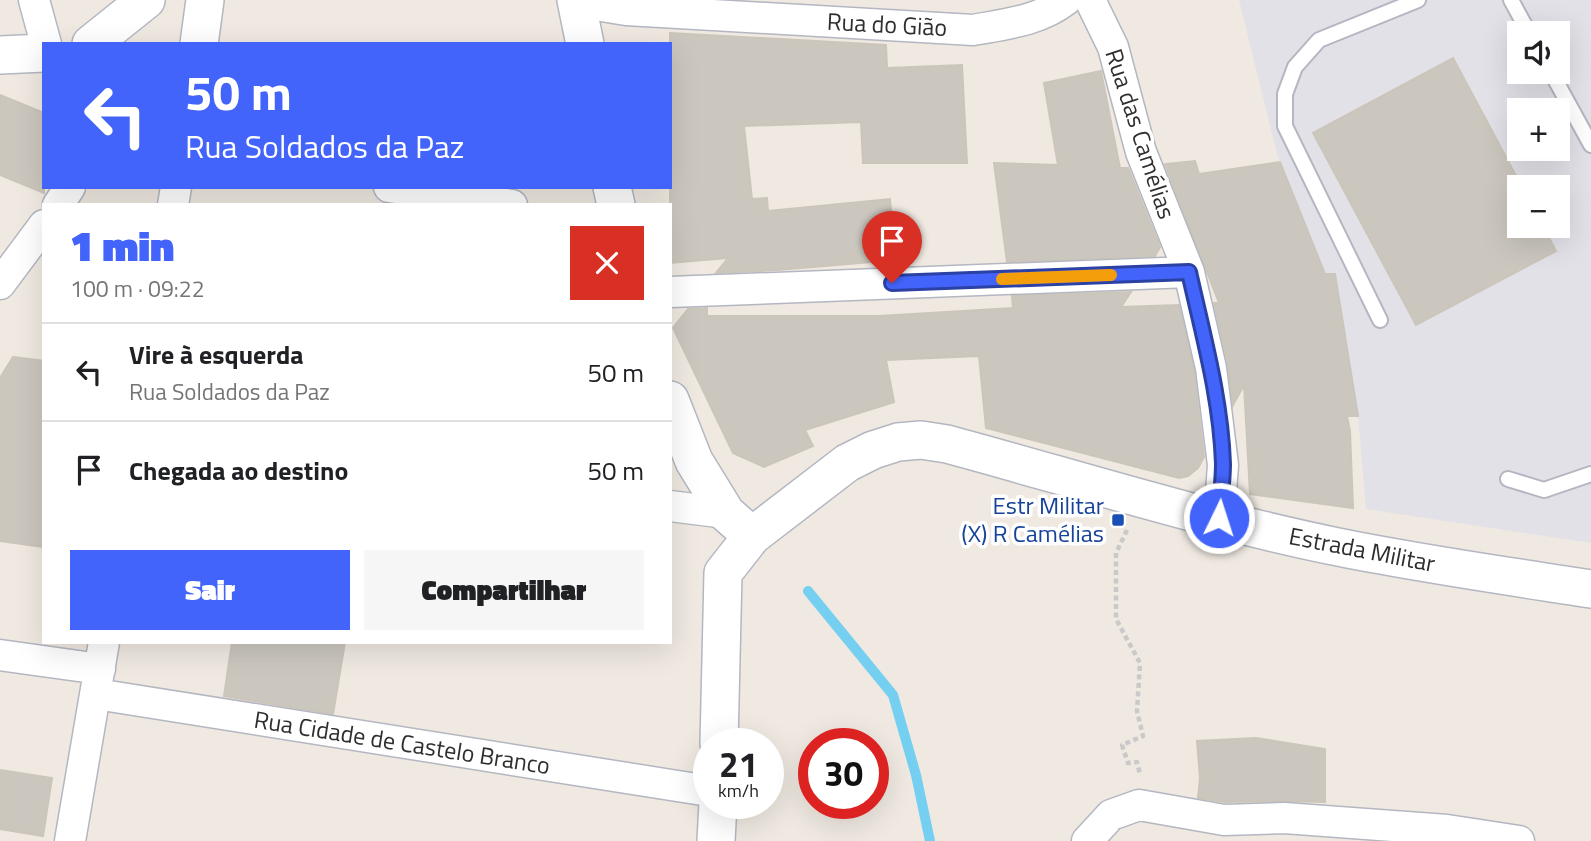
<!DOCTYPE html>
<html lang="pt">
<meta charset="utf-8">
<style>
:root{--surface:#fff;--page:#f6f6f6;--text:#202124;--muted:#757577;--line:#e0e0e0;--accent:#4264fb}
body{margin:0;font-family:"Titillium Web",sans-serif;background:var(--page);color:var(--text);height:100vh;display:flex;flex-direction:column;font-size:26px;white-space:nowrap}
*{box-sizing:border-box;margin:0}
p{font-size:23px;color:var(--muted)}
.icon{flex:none;width:38px;height:38px;fill:none;stroke:currentColor;stroke-width:2;stroke-linecap:round;stroke-linejoin:round}
.map{position:relative;flex:1;overflow:hidden}
.side{position:absolute;left:42px;top:203px;width:630px;height:441px;display:flex;flex-direction:column;background:var(--surface);border-radius:0px;box-shadow:0 7px 28px #0002}
.side>*{flex:none}
.banner{position:absolute;left:42px;top:42px;width:630px;height:147px;border-radius:0px;box-shadow:0 7px 28px #0002;background:#4264fb;color:#fff;overflow:hidden}
.tools{position:absolute;left:1507px;top:21px;display:grid;gap:14px}
.tools a{display:grid;place-items:center;width:63px;height:63px;border-radius:0px;background:var(--surface);box-shadow:0 7px 28px #0002;font-size:35px}
.speed{position:absolute;left:693px;top:728px;display:flex;gap:14px;font-size:35px;font-weight:700;text-align:center}
.speed>*{display:grid;place-content:center;width:91px;height:91px;border-radius:50%;background:var(--surface);box-shadow:0 7px 28px #0002;line-height:1}
.speed small{font-size:18px;font-weight:400}
.speed .limit{border:10px solid #d22;background:#fff;color:#111}
.pin{position:absolute;display:grid;place-items:center;width:60px;height:60px;color:#fff;margin:-72px -30px;border-radius:50% 50% 50% 0;rotate:-45deg;box-shadow:0 0 7px #0007}
.pin .icon{rotate:45deg}
.me{position:absolute;width:77px;margin:-38px;rotate:4deg;stroke-linejoin:round;filter:drop-shadow(0 0 5px #0008)}
.turn{display:flex;align-items:center;gap:24px;height:147px;padding:0 28px;font-size:32px}
.turn .icon{width:91px;height:91px;stroke-width:2.5}
.turn b{display:block;font-size:49px;line-height:60px}
.round{display:grid;place-items:center;flex:none;width:74px;height:74px;border-radius:0px;background:var(--page)}
.head{display:flex;align-items:center;justify-content:space-between;height:119px;padding:0 28px}
h1{font-size:42px;font-weight:800;line-height:52px;color:var(--accent)}
.cta{display:flex;gap:14px;margin-top:auto;padding:14px 28px}
.cta a{flex:1;height:80px;border-radius:0px;background:var(--accent);color:#fff;font-size:28px;font-weight:800;line-height:80px;text-align:center}
.cta a+a{background:var(--page);color:var(--text)}
ul{padding:0;list-style:none}
li{display:flex;align-items:center;gap:21px;height:98px;padding:0 28px;border-top:2px solid var(--line)}
li div{flex:1}
li b{display:block;font-size:26px}
li em{font-style:normal}
.map>svg:first-child{display:block}
.industrial{fill:#e3e1e8;fill-rule:evenodd}
.lines{fill:none;stroke-linecap:round;stroke-linejoin:round}
.stream{stroke:#75cff0;stroke-width:10}
.building{fill:#cbc7bf;stroke:#cbc5ba;stroke-width:2}
.service-casing{stroke:#b4b7c1;stroke-width:18}
.minor-casing{stroke:#b4b7c1;stroke-width:33}
.tertiary-casing{stroke:#b4b7c1;stroke-width:40}
.path{stroke:#c9c9c9;stroke-width:4.5;stroke-dasharray:5 3.5;stroke-linecap:butt}
.service{stroke:#fff;stroke-width:14}
.minor{stroke:#fff;stroke-width:30}
.tertiary{stroke:#fff;stroke-width:37}
.route-casing{stroke:#2b41a3;stroke-width:18}
.route{stroke:#4264fb;stroke-width:12}
.slow{stroke:#f59e0b;stroke-width:12}
.transit-dot{fill:#1a4fb4;stroke:#fff;stroke-width:2.5}
.labels{text-anchor:middle;stroke-width:7;stroke-linejoin:round;paint-order:stroke}
.street-label{font-size:24px;fill:#2e2e2e;stroke:#fff}
.transit-label{font-size:24px;fill:#164399;stroke:#fff;text-anchor:end}
</style>
<div class="map">
<svg width="1591" height="841" viewBox="0 0 1591 841">
<rect width="100%" height="100%" fill="#efe9e1"/>
<!-- industrial -->
<path class="industrial" d="M 1239,0 L 1591,0 L 1591,543 L 1366,509 L 1358,415 L 1335,274 L 1325,274 L 1277,154 ZM 1519,33 L 1558,33 L 1558,72 L 1519,72 ZM 1519,110 L 1558,110 L 1558,149 L 1519,149 ZM 1519,187 L 1558,187 L 1558,226 L 1519,226 Z"/>
<g class="lines">
<!-- stream -->
<path class="stream" d="M 808,591 L 893,695 L 916,775 L 930,841"/>
</g>
<!-- building -->
<path class="building" d="M 670,33 L 886,45 L 887,68 L 962,65 L 967,163 L 863,163 L 861,122 L 744,126 L 752,199 L 767,198 L 768,211 L 890,199 L 895,260 L 777,270 L 716,273 L 728,258 L 670,263 Z
M 1453,58 L 1522,187 L 1519,187 L 1519,226 L 1543,226 L 1556,251 L 1416,325 L 1313,133 Z
M 1101,71 L 1120,168 L 1128,168 L 1160,247 L 1155,256 L 1007,262 L 994,163 L 1058,165 L 1044,83 Z
M 0,95 L 44,113 L 44,193 L 0,175 Z
M 1195,161 L 1199,174 L 1280,162 L 1325,274 L 1335,274 L 1358,416 L 1347,416 L 1350,431 L 1353,508 L 1250,494 L 1244,385 L 1233,405 L 1228,364 L 1214,303 L 1219,303 L 1165,164 Z
M 1131,292 L 1121,307 L 1179,305 L 1194,371 L 1204,457 L 1198,468 L 1188,476 L 1179,478 L 986,428 L 979,356 L 886,360 L 894,402 L 805,430 L 813,446 L 764,467 L 733,453 L 673,328 L 688,309 L 707,308 L 707,316 L 879,316 L 1013,308 L 1012,296 Z
M 13,357 L 44,361 L 44,547 L 0,541 L 0,378 Z
M 232,642 L 345,642 L 333,714 L 224,696 Z
M 1256,738 L 1325,749 L 1325,802 L 1283,801 L 1225,802 L 1198,798 L 1200,778 L 1197,741 Z
M 0,770 L 52,778 L 43,836 L 0,829 Z"/>
<g class="lines">
<!-- service casing -->
<g class="service-casing">
<path id="service" d="M 1511,0 L 1529,33
M 1551,72 L 1591,145
M 1380,320 L 1285,126 L 1285,94 L 1295,67 L 1319,40 L 1418,0
M 1508,479 L 1544,490 L 1591,474"/>
</g>
<!-- minor casing -->
<g class="minor-casing">
<path id="minor" d="M 34,0 L 46,44
M 1090,0 L 1113,47 L 1141,152 L 1189,272 L 1211,368 L 1223,465 L 1219,518
M 577,2 L 626,10 L 973,30 C 1006,24 1039,21 1066,0
M 389,187 L 512,205
M 58,205 L 70,187
M 173,205 L 176,187
M 0,284 L 44,225
M 670,292 L 1189,272
M 670,506 L 726,513
M 0,655 L 100,669
M 96,694 L 709,791
M 70,841 L 104,642
M 1087,841 L 1111,815 L 1139,805 L 1224,820 L 1284,818 L 1447,830 L 1519,841"/>
</g>
<!-- tertiary casing -->
<g class="tertiary-casing">
<path id="tertiary" d="M 576,0 L 585,44
M 91,44 L 146,0
M 199,44 L 205,0
M 0,55 L 44,53
M 612,187 L 616,205
M 670,400 L 694,461 L 726,513 L 752,536
M 719,744 L 723,573 L 752,536 L 847,463 L 873,450 L 898,442 L 921,440 L 947,444 C 1076,479 1206,520 1338,547 C 1422,564 1507,576 1591,589
M 716,841 L 718,803"/>
</g>
<!-- path -->
<path class="path" d="M 1127,530 L 1116,553 L 1116,619 L 1140,663 L 1137,711 L 1143,736 L 1122,745 L 1128,763 L 1137,762 L 1140,774"/>
<!-- service -->
<use href="#service" class="service"/>
<!-- minor -->
<use href="#minor" class="minor"/>
<!-- tertiary -->
<use href="#tertiary" class="tertiary"/>
</g>
<g class="lines">
<!-- route casing -->
<g class="route-casing">
<path id="route" d="M 892,283 L 1189,272 C 1203,335 1221,399 1223,464 C 1223,482 1220,501 1219,518"/>
</g>
<!-- route -->
<use href="#route" class="route"/>
<!-- slow -->
<path class="slow" d="M 1002,279 L 1111,275"/>
</g>
<!-- markers -->
<rect class="transit-dot" x="1111" y="513" width="14" height="14" rx="3.5"/>
<g class="labels">
<!-- street labels -->
<g class="street-label">
<text transform="translate(887 25) rotate(3)" y="8">Rua do Gião</text>
<text transform="translate(1140 134) rotate(72)" y="8">Rua das Camélias</text>
<text transform="translate(1362 550) rotate(11)" y="8">Estrada Militar</text>
<text transform="translate(402 743) rotate(9)" y="8">Rua Cidade de Castelo Branco</text>
</g>
<!-- transit labels -->
<g class="transit-label">
<text x="1104" y="514">Estr Militar<tspan x="1104" dy="28">(X) R Camélias</tspan></text>
</g>
</g>
</svg>
<div class="tools">
<a><svg class="icon" aria-label="sound" viewBox="0 0 24 24"><path d="M4 9h4l5-4v14l-5-4H4zM17 9q2 3 0 6"/></svg></a>
<a>+</a>
<a>−</a>
</div>
<div class="speed"><div>21<small>km/h</small></div><div class="limit">30</div></div>
<div class="pin" style="left:892px;top:283px;background:#d93025"><svg class="icon" aria-label="arrive" viewBox="0 0 24 24"><path d="M6 21V4h12l-3 4 3 4H6"/></svg></div>
<svg class="me" style="left:1219px;top:518px" viewBox="-20 -20 40 40"><circle r="17" fill="#4264fb" stroke="#fff" stroke-width="3"/><path d="M0-11L8 9 0 5-8 9z" fill="#fff"/></svg>
<div class="banner">
<div class="turn"><svg class="icon" aria-label="left" viewBox="0 0 24 24"><path d="M17 20v-9H6M10 6l-5 5 5 5"/></svg><div><b>50 m</b>Rua Soldados da Paz</div></div>
</div>
<section class="side">
<div class="head"><div><h1>1 min</h1><p>100 m · 09:22</p></div><a class="round" style="background:#d93025;color:#fff"><svg class="icon" aria-label="close" viewBox="0 0 24 24"><path d="M6 6l12 12M18 6L6 18"/></svg></a></div>
<ul>
<li><svg class="icon" aria-label="left" viewBox="0 0 24 24"><path d="M17 20v-9H6M10 6l-5 5 5 5"/></svg><div><b>Vire à esquerda</b><p>Rua Soldados da Paz</p></div><em>50 m</em></li>
<li><svg class="icon" aria-label="arrive" viewBox="0 0 24 24"><path d="M6 21V4h12l-3 4 3 4H6"/></svg><div><b>Chegada ao destino</b></div><em>50 m</em></li>
</ul>
<div class="cta"><a>Sair</a><a>Compartilhar</a></div>
</section>
</div>
